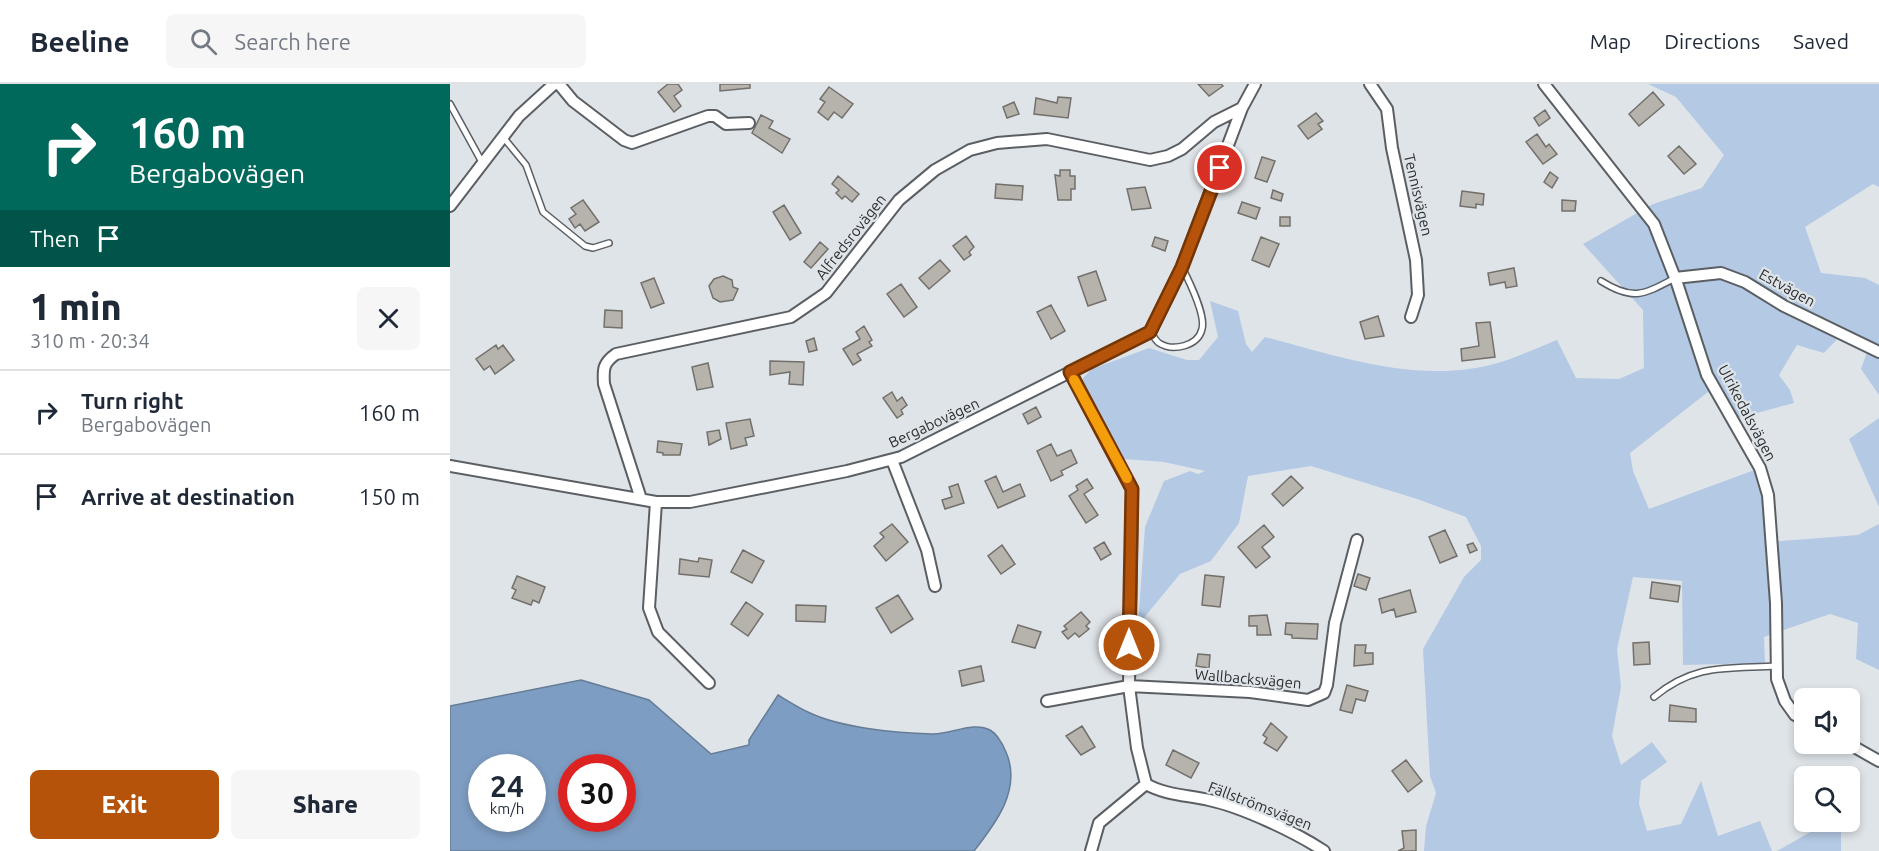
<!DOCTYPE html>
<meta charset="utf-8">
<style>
:root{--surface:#fff;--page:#f6f6f7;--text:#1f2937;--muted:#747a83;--line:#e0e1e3;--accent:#b45309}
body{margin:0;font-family:Ubuntu,sans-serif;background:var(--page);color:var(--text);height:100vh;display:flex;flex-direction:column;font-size:22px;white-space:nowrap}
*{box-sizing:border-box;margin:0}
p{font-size:20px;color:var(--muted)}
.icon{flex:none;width:33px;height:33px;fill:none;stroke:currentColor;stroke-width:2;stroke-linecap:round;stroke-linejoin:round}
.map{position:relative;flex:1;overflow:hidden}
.sheet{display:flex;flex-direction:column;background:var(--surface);width:450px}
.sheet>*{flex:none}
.hud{background:#00695c;color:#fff;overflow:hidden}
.fabs{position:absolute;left:1344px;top:604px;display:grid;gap:12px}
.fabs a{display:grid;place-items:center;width:66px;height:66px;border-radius:9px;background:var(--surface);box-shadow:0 3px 9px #0003;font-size:30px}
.speed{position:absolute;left:18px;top:670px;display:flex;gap:12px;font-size:30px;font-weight:700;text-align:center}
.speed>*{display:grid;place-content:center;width:78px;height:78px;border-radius:50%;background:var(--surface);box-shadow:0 3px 9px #0003;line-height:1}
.speed small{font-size:15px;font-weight:400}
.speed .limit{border:9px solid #d22;background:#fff;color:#111}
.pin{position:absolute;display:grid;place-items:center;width:51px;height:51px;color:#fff;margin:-26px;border:3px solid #fff;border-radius:50%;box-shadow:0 2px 6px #0007}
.me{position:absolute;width:66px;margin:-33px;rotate:0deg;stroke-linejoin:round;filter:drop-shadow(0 0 4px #0008)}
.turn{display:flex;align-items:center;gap:21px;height:126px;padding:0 30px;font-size:27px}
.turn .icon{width:78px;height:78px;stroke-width:2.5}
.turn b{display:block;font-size:42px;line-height:51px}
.then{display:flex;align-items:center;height:57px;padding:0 30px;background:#0003;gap:12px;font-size:22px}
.round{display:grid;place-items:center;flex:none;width:63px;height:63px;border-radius:9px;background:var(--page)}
.overview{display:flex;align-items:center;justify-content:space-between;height:102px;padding:0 30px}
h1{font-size:36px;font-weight:800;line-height:45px}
.action{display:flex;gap:12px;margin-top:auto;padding:12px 30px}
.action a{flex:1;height:69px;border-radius:9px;background:var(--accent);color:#fff;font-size:24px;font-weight:800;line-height:69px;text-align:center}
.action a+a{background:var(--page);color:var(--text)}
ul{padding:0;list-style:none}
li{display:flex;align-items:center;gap:18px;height:84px;padding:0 30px;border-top:2px solid var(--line)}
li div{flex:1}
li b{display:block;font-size:22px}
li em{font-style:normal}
header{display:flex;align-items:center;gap:36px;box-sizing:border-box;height:84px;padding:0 30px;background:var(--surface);border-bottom:2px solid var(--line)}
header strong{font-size:28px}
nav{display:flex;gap:33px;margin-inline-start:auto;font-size:21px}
.search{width:420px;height:54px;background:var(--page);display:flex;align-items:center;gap:15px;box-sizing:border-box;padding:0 21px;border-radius:9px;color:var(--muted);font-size:22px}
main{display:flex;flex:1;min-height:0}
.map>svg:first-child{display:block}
.green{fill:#b4c9e3}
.water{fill:#7e9dc2;stroke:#657c96;stroke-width:1.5;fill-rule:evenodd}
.building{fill:#b6b3ad;stroke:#73706b;stroke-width:1.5}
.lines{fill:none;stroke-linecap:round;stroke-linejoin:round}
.service-casing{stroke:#5b5f64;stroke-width:8}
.minor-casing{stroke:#5b5f64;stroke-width:14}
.service{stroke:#fff;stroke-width:5}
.minor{stroke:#fff;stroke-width:10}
.route-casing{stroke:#753606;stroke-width:15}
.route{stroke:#b45309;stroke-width:10}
.slow{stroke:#f59e0b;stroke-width:10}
.labels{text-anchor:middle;stroke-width:4.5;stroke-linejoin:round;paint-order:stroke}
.street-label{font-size:15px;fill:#2c2e30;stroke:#dfe4e9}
</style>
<header>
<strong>Beeline</strong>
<div class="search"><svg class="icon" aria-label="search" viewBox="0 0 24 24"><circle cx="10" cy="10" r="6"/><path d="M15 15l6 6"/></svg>Search here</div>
<nav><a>Map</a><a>Directions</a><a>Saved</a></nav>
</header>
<main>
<section class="sheet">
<div class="hud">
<div class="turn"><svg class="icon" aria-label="right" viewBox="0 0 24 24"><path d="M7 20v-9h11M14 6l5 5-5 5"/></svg><div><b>160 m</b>Bergabovägen</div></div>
<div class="then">Then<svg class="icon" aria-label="arrive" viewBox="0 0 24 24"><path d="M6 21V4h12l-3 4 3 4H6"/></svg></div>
</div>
<div class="overview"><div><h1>1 min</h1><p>310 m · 20:34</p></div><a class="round"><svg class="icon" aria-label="close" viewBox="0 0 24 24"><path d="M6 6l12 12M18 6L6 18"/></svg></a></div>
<ul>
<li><svg class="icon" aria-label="right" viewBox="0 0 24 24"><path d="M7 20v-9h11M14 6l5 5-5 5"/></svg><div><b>Turn right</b><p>Bergabovägen</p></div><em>160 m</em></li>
<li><svg class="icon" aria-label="arrive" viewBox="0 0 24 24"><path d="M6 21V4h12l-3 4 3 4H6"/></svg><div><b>Arrive at destination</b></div><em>150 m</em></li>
</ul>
<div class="action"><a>Exit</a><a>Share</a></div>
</section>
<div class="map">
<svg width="1429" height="767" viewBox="0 0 1429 767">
<rect width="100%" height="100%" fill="#dfe4e9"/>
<!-- green -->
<path class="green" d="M 1198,0 L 1429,0 L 1429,103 L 1423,100 L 1355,143 L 1371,189 L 1415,194 L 1429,201 L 1429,311 L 1411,285 L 1421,257 L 1395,247 L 1374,269 L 1347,261 L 1329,291 L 1340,306 L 1344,319 L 1288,334 L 1258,308 L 1180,369 L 1183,387 L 1199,425 L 1307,385 L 1314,412 L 1317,458 L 1408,451 L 1429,440 L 1429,586 L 1406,575 L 1408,539 L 1380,530 L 1314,553 L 1315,579 L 1233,581 L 1232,497 L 1183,493 L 1167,565 L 1171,603 L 1162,652 L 1171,681 L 1202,658 L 1217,678 L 1191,697 L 1189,720 L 1197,747 L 1231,740 L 1251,697 L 1268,752 L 1310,737 L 1322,767 L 974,767 L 976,742 L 986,709 L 980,692 L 973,565 L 1014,493 L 1031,476 L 1031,462 L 1016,433 L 967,415 L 861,382 L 798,392 L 789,439 L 761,477 L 730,490 L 688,541 L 695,443 L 714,397 L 740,387 L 748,390 L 755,387 L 714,378 L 674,375 L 634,307 L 633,294 L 642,285 L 699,264 L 737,276 L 749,276 L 768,253 L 760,217 L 788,227 L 796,260 L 802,268 L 815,253 C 891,273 972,302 1051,278 C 1070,272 1089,263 1107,256 L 1126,294 L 1169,295 L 1194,284 L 1193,226 L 1133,160 L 1203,120 L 1252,104 L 1274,71 L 1226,13 Z
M 1429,334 L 1429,423 L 1399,355 Z
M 1391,744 L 1391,767 L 1327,767 L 1364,746 Z"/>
<!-- water -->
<path class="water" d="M 131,596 L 199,616 L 261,670 L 299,661 L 299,656 L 328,611 C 338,617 349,624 360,629 C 392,644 446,649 482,650 C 500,651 523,637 540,646 C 547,650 553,661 556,668 C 572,705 546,739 524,767 L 0,767 L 0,622 ZM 32,684 L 82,684 L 82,735 L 32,735 ZM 122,684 L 172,684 L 172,735 L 122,735 Z"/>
<!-- building -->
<path class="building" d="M 218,0 L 228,0 L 232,6 L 224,12 L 231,22 L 224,28 L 208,8 Z
M 270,0 L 300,0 L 300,4 L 270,7 Z
M 748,0 L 771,0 L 773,2 L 759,12 Z
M 379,3 L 403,20 L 392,34 L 384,28 L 378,36 L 368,28 L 375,18 L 370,15 Z
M 1203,8 L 1214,21 L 1189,42 L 1179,30 Z
M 608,13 L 621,14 L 618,34 L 584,30 L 586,14 L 607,19 Z
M 564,18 L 569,30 L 557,34 L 553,23 Z
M 1095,26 L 1100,34 L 1089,42 L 1084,34 Z
M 866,29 L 873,37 L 868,40 L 872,45 L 858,55 L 848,42 Z
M 311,31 L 323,37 L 319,44 L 340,55 L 332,69 L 302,49 Z
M 1087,50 L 1096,63 L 1099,60 L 1107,70 L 1093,80 L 1076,58 Z
M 1229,62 L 1246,80 L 1234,90 L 1218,72 Z
M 812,73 L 825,77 L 817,98 L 805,94 Z
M 610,86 L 620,86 L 620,92 L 625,92 L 625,105 L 621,105 L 621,116 L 608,116 L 605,91 L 610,92 Z
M 1100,88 L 1108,94 L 1102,104 L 1094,98 Z
M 388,92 L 409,110 L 402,118 L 395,112 L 392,115 L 386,109 L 389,106 L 382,100 Z
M 546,100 L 573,102 L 572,116 L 545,114 Z
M 695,103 L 701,124 L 682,126 L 677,105 Z
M 823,106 L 833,110 L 831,117 L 821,114 Z
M 1012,107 L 1034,110 L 1033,121 L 1026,120 L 1026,124 L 1010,122 Z
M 133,116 L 149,138 L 135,147 L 130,140 L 125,144 L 119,135 L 126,130 L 121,124 Z
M 1112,116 L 1126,117 L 1125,127 L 1112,127 Z
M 792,118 L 810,124 L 806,135 L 788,129 Z
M 334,121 L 351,149 L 340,156 L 323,128 Z
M 830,133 L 840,133 L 840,142 L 830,142 Z
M 516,152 L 524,163 L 519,168 L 521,171 L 514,176 L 503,162 Z
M 705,153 L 718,157 L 715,167 L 702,162 Z
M 811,153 L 829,160 L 819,183 L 802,176 Z
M 370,158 L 378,165 L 361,184 L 354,178 Z
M 490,176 L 500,187 L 479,205 L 469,194 Z
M 1064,184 L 1067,202 L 1056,204 L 1055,198 L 1040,201 L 1038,189 Z
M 646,187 L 656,216 L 638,222 L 628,193 Z
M 273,192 L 282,196 L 283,203 L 288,205 L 283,216 L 270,218 L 263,214 L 259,202 L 264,195 Z
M 204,194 L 214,219 L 201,224 L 191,199 Z
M 451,200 L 467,223 L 454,233 L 437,210 Z
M 601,221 L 615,247 L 601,255 L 587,228 Z
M 155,226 L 172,227 L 172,244 L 154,243 Z
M 928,232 L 934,252 L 915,255 L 910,238 Z
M 1040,238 L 1045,273 L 1012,277 L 1011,265 L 1029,262 L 1026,239 Z
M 414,242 L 422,256 L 419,258 L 422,262 L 407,270 L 411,276 L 403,281 L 393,265 L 410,255 L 406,248 Z
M 364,254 L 367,266 L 359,268 L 356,257 Z
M 46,261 L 48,265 L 53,261 L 64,276 L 45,290 L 40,282 L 34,286 L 26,275 Z
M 320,277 L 354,278 L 353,301 L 339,300 L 340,288 L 320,291 Z
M 258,279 L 263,303 L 247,306 L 242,283 Z
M 442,308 L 447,317 L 452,313 L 457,321 L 451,326 L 453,330 L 447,334 L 433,314 Z
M 586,323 L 591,333 L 578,340 L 573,330 Z
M 300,335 L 304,352 L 295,354 L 297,361 L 281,365 L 276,339 Z
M 269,346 L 271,355 L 259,361 L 257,348 Z
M 208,357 L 232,360 L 230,371 L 213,371 L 213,369 L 207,368 Z
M 601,360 L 607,372 L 621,366 L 627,379 L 611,387 L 613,391 L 601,397 L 587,367 Z
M 546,392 L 553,408 L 570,400 L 575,412 L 548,424 L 535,397 Z
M 841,392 L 853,404 L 833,422 L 822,410 Z
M 637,395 L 643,404 L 634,410 L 648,431 L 636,439 L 619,412 L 628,406 L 626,402 Z
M 508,400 L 514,419 L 495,425 L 492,416 L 502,413 L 499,403 Z
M 442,440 L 458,458 L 436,477 L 424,462 L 434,453 L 430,449 Z
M 814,441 L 824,453 L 812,463 L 820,473 L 806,484 L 788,463 Z
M 995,446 L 1007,472 L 990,479 L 979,453 Z
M 654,458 L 661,470 L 651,476 L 644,464 Z
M 1023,459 L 1027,466 L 1020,469 L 1017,461 Z
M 552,461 L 565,480 L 551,490 L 538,472 Z
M 293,466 L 314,477 L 302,499 L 281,488 Z
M 249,474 L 262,476 L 259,493 L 229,490 L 230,475 L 248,478 Z
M 908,490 L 920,494 L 916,506 L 904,502 Z
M 755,491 L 774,493 L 770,523 L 752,521 Z
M 67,492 L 95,503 L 89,519 L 83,516 L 81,521 L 62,514 L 66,506 L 62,504 Z
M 1202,498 L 1230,502 L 1228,518 L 1200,514 Z
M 960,506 L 966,528 L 946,533 L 944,525 L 932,529 L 929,515 Z
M 448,511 L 463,535 L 441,549 L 426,524 Z
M 296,518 L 313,530 L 298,552 L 281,540 Z
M 346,521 L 376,522 L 375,538 L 346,537 Z
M 631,528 L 640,538 L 636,542 L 639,545 L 629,553 L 625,549 L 618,555 L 612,548 L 617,545 L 614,542 Z
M 817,531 L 821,551 L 807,551 L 807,542 L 799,542 L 799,532 Z
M 836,539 L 868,540 L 867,555 L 842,554 L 842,551 L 835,550 Z
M 568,541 L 591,548 L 585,564 L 562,558 Z
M 1199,558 L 1200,580 L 1184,581 L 1183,559 Z
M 905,561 L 916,561 L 915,569 L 923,569 L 923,580 L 904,582 Z
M 748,570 L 760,571 L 759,584 L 746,582 Z
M 531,582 L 534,597 L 512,602 L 509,587 Z
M 897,601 L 918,607 L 915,617 L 906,615 L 902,629 L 890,626 Z
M 1220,621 L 1246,625 L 1246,638 L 1219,637 Z
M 821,639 L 837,653 L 827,667 L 814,659 L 817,654 L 813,651 Z
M 632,642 L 645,663 L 631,671 L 616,652 Z
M 723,666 L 749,679 L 741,694 L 716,681 Z
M 956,676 L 972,697 L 958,708 L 942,687 Z
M 966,746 L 966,767 L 948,767 L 954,764 L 952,747 Z"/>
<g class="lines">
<!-- service casing -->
<g class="service-casing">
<path id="service" d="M 0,20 L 33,80
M 53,53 L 76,81 L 93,128 L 135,162 L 143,164 L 159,159
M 1151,197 C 1183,217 1193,211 1225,194
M 700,248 C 703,251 706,257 709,259 C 723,268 748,262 752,245 C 756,231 739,197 732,183
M 1204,613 C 1245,579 1277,585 1327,582"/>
</g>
<!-- minor casing -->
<g class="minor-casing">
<path id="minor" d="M 109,0 L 123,17 L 174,56 L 182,59 L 258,32 L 265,32 L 276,40 L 299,39
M 920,0 L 937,25 L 942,64 L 966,176 L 968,211 L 961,233
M 1094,0 L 1204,140 L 1227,199 L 1257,291 L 1310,384 L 1318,411 L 1326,519 L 1327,595 L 1335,617 L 1345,631 L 1354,636
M 0,122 L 69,32 L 104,0
M 1225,194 L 1271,189 L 1295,198 L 1334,222 L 1429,268
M 620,288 L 682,405 L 679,602 L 687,664 L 696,700 C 715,711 737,711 759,716 C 792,723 845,748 874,767
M 442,376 L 477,466 L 485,502
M 0,382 L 206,418 L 240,418 L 397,387 L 451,373 L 700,248 L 732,183 L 792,24 L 805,0
M 191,415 L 154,300 C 153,285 153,279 166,270 L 341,233 L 376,209 L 449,116 L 485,86 L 520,66 L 547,59 L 597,55 L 700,76 L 718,72 L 732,65 L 764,38 L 792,24
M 206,418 L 199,524 L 208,548 L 259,599
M 597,617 L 679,602 L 800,608 L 858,616 L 874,609 L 877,601 L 885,539 L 907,456
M 1399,660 L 1429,677
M 641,767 L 649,739 L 696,700"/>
</g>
<!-- service -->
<use href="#service" class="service"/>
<!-- minor -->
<use href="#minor" class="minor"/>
</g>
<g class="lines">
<!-- route casing -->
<g class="route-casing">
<path id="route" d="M 679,561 L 682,405 L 620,288 L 700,248 L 732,183 L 770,84"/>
</g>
<!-- route -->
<use href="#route" class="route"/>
<!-- slow -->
<path class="slow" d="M 624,296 L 677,394"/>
</g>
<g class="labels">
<!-- street labels -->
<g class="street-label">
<text transform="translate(968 111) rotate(77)" y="5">Tennisvägen</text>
<text transform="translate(401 153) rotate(-52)" y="5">Alfredsrovägen</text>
<text transform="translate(1337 204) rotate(29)" y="5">Estvägen</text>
<text transform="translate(1297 329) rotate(62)" y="5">Ulrikedalsvägen</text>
<text transform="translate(484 339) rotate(-25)" y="5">Bergabovägen</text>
<text transform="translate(798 595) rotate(5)" y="5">Wallbacksvägen</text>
<text transform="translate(810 722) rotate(21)" y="5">Fällströmsvägen</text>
</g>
</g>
</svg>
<div class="fabs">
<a><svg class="icon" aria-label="sound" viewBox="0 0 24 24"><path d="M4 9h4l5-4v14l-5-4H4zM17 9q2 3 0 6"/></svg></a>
<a><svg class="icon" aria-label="search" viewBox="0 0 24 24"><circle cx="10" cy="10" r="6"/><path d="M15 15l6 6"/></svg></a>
</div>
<div class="speed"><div>24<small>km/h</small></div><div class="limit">30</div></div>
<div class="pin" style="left:770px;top:84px;background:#d93025"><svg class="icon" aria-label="arrive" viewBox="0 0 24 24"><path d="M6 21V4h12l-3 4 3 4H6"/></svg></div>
<svg class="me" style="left:679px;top:561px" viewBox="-20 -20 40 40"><circle r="17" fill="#b45309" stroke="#fff" stroke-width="3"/><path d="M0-11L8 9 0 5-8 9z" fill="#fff"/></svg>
</div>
</main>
